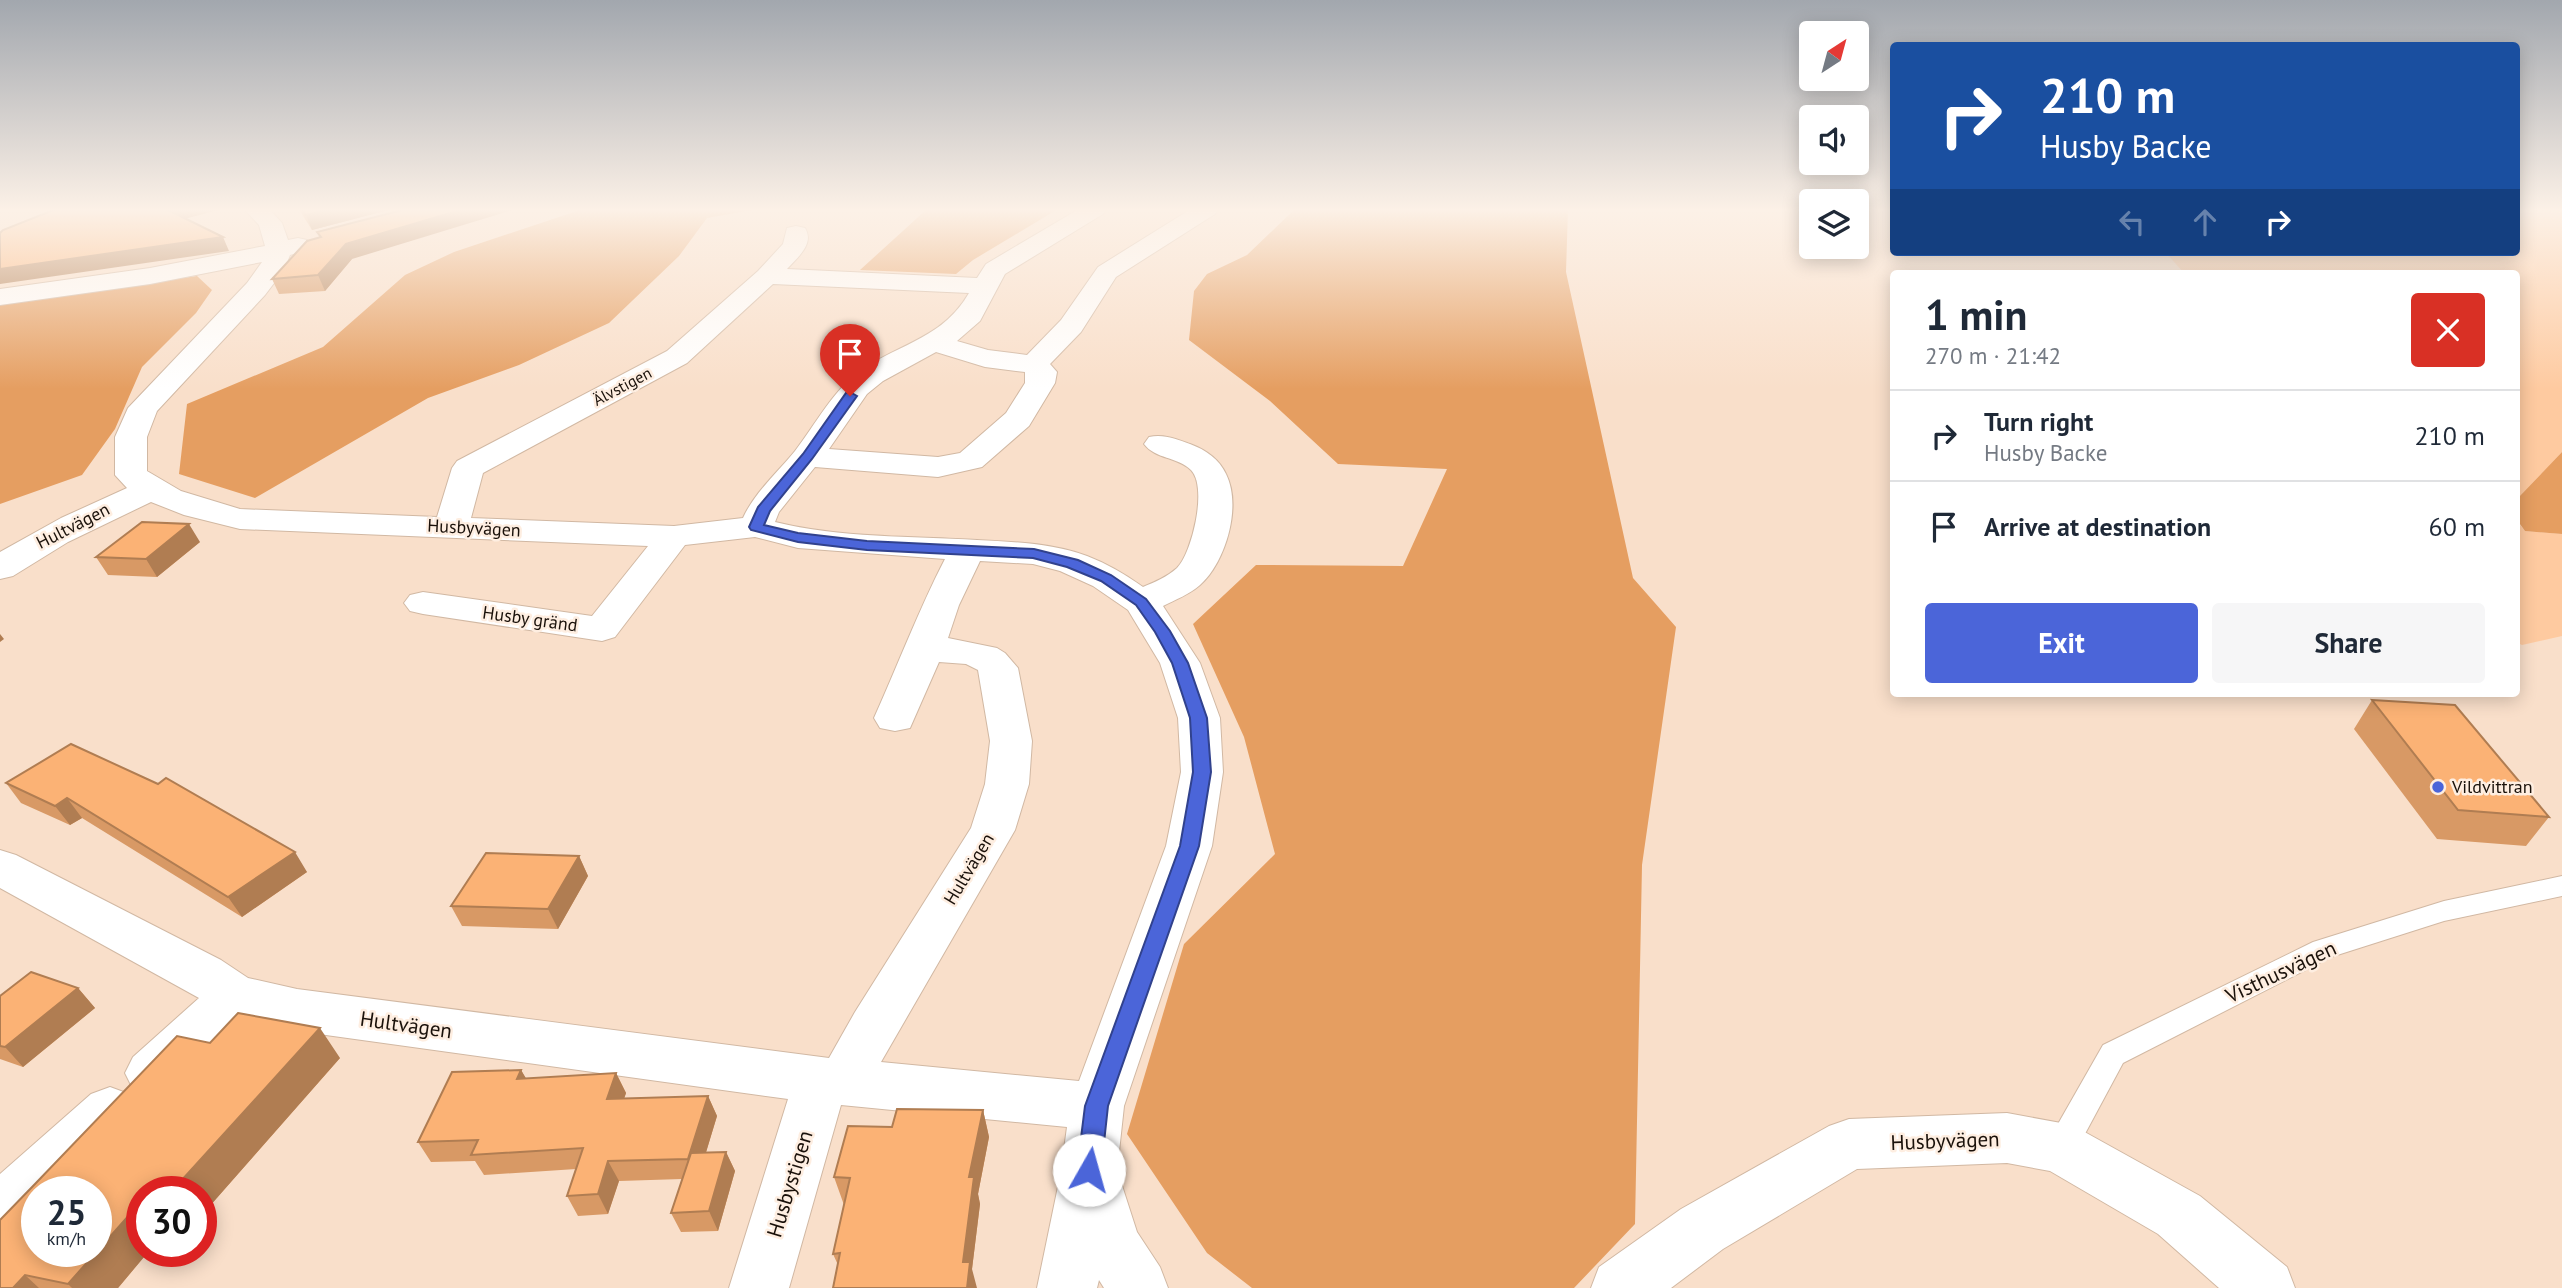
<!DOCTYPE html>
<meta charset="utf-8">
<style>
:root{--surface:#fff;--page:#f6f6f7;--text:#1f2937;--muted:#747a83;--line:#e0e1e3;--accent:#4b65d9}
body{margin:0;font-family:"PT Sans",sans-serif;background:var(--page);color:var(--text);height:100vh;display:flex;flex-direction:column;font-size:26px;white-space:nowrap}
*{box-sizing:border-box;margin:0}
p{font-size:23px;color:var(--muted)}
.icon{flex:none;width:38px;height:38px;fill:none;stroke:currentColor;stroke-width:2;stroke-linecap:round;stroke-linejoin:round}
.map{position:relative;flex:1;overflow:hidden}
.details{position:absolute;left:1890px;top:270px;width:630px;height:427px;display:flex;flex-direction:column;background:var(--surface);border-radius:7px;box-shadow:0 4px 18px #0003}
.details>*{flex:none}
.top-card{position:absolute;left:1890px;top:42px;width:630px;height:214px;border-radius:7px;box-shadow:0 4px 18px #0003;background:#1a4fa0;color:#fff;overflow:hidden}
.needle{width:46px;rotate:36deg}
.fabs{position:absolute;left:1799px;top:21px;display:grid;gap:14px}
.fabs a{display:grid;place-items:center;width:70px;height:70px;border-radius:7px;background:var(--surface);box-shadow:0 4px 18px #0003;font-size:35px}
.speed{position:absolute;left:21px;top:1176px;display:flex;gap:14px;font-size:35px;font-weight:700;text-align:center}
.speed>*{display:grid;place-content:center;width:91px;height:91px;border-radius:50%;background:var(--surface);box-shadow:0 4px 18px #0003;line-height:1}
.speed small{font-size:18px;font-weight:400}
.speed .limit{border:10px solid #d22;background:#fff;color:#111}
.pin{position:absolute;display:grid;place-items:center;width:60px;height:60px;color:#fff;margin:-72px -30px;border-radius:50% 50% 50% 0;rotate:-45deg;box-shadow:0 0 7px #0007}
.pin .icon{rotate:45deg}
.me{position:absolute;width:77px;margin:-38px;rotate:7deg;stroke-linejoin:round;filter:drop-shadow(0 0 5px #0008)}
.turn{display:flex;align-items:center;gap:24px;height:147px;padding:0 35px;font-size:32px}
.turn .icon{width:91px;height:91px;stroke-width:2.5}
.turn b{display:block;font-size:49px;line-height:60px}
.lanes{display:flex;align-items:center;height:66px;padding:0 35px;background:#0003;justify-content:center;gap:35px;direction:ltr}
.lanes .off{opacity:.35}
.round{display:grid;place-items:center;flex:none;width:74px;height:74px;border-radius:7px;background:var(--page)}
.headline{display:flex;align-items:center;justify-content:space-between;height:119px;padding:0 35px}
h1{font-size:42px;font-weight:700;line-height:52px}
.action{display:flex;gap:14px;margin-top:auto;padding:14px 35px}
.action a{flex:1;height:80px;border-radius:7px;background:var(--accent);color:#fff;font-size:28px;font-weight:700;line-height:80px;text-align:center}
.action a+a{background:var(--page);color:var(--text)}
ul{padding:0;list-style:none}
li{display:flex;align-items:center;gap:21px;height:91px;padding:0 35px;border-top:2px solid var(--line)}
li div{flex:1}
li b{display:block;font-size:26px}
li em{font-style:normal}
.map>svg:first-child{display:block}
.green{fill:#fecaa0}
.forest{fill:#e59e61}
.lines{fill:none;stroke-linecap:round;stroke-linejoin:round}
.lane-casing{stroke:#d1b8a3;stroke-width:2}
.street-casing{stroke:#d1b8a3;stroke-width:2}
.lane{fill:#fff;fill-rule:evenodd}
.street{fill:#fff;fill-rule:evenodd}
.wall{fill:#d89965}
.shaded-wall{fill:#b07d52}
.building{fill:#fbb275;stroke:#b07d52;stroke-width:2;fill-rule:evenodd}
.route{fill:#4b65d9;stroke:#31428d;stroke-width:2}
.poi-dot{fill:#4b65d9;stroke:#feeee1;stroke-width:2.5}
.labels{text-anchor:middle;stroke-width:5;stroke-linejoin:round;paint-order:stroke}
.far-street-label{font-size:16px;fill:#1a110a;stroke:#feeee1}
.street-label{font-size:18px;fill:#1a110a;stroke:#feeee1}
.poi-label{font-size:18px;fill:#1a110a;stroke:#feeee1;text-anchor:start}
.near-street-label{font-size:21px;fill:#1a110a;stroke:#feeee1}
</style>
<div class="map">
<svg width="2562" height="1288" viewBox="0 0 2562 1288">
<rect width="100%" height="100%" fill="#f9dfca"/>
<!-- green -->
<path class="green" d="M 2517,209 L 2562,209 L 2562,452 L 2517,499 L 2516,273 L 2184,273 L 2165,252 L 2516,252 Z
M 2516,520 L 2525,531 L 2562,534 L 2562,636 L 2522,645 L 2516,642 Z"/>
<!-- forest -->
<path class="forest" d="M 583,209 L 758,209 L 707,218 L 679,256 L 609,323 L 519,365 L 428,398 L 255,498 L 179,474 L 187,404 L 323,347 L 405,275 L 454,252 Z
M 927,209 L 1058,209 L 973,260 L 956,274 L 860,270 Z
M 1295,209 L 1568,209 L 1566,272 L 1633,578 L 1676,627 L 1642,865 L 1635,1224 L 1574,1288 L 1252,1288 L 1207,1253 L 1127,1134 L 1184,944 L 1275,854 L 1244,737 L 1193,624 L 1256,565 L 1403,566 L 1447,469 L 1338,464 L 1270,401 L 1189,340 L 1194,291 L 1207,274 L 1247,255 Z
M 197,276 L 212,290 L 196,313 L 142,367 L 115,429 L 82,475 L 0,504 L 0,303 Z
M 2562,452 L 2562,534 L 2525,531 L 2517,520 L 2517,499 Z"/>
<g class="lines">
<!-- lane casing -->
<g class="lane-casing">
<path id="lane" d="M 2562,876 L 2562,896 L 2444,921 L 2331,957 L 2123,1063 L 2072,1158 L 2061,1162 L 2050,1158 L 2046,1148 L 2050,1138 L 2103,1045 L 2313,942 L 2444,901 Z"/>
</g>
<!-- street casing -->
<g class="street-casing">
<path id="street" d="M 244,209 L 269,209 L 282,223 L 288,240 L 298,238 L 307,240 L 310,245 L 307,250 L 290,255 L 284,270 L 265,295 L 157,411 L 147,437 L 147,471 L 181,491 L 240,509 L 437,517 L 452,468 L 457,461 L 667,351 L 758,271 L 783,244 L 787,228 L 796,226 L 805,228 C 815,244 797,258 787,269 L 977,278 L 986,264 L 1079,209 L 1106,209 L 1103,214 L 1005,274 L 980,321 L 957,341 L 988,350 L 1027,355 L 1061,320 L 1098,267 L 1191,209 L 1218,209 L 1215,214 L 1116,277 L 1081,332 L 1050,364 L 1057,372 L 1055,383 L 1029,426 L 982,467 L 938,477 L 815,467 L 779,512 L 775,522 C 840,538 911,536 977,540 C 1015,542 1052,543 1087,556 C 1108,564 1126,575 1143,587 C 1155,582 1167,577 1177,568 C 1192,553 1208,487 1191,470 C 1178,457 1155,459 1144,444 L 1149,437 C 1164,434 1176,439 1190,444 C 1206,450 1219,459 1226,474 C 1242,506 1226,562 1200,585 C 1190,594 1175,600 1163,606 L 1200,663 L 1220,718 L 1223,772 L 1212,846 L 1124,1106 L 1117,1170 L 1137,1232 L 1160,1267 L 1168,1288 L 1104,1288 L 1099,1280 L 1097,1288 L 1037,1288 L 1061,1172 L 1067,1127 L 841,1105 L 789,1288 L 729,1288 L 788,1099 L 297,1031 L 244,1019 L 171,1089 L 152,1096 L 133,1089 L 125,1073 L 133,1057 L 199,998 L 0,888 L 0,850 L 16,855 L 221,960 L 248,978 L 297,989 L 829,1058 L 855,1012 L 971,828 L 985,784 L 990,741 L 978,670 L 966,664 L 939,662 L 910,728 L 895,731 L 880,728 L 874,718 C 898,665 918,611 945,559 L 798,548 L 755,537 L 685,545 L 615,637 L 602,641 L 423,614 L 410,611 L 404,603 L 410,595 L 423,592 L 592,616 L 648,546 L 240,529 L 184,515 L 151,502 L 68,542 L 13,576 L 0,579 L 0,552 L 61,518 L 127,488 L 115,475 L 115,437 L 128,408 L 247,283 L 262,262 L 150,284 L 0,305 L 0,289 L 150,268 L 265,246 L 259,225 ZM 773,284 L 969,293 C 944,337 902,343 863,369 C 834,388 816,424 795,451 C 778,472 754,493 743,518 L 674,526 L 471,518 L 483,473 L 687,363 ZM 936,352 L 985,367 L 1025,372 L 1025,383 L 1006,413 L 960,453 L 938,457 L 829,449 L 867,394 L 883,381 ZM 980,561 L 1033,564 L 1060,571 L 1093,586 L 1128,610 L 1160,663 L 1178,718 L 1181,772 L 1166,846 L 1079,1081 L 881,1062 L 1015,830 L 1029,784 L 1032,741 L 1018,668 L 1005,653 L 997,648 L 948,638 L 959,605 Z
M 110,1087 L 129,1094 L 137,1111 L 129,1128 L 62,1192 L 37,1192 L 37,1216 L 21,1231 L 0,1239 L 0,1174 L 91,1094 Z
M 2007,1113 L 2061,1123 L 2081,1130 L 2200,1196 L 2287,1267 L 2295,1288 L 2219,1288 L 2158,1234 L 2050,1171 L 2007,1163 L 1857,1169 L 1723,1249 L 1671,1288 L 1591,1288 L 1599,1267 L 1681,1209 L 1829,1126 L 1849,1119 Z"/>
</g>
<!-- lane -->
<use href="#lane" class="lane"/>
<!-- street -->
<use href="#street" class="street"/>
</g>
<!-- wall -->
<path class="wall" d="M 297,209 L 392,209 L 312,230 L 300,211 Z
M 317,232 L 352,259 L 325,291 L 279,294 L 272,279 L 320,238 Z
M 200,542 L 157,577 L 108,575 L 96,557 Z
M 2372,700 L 2549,817 L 2526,846 L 2437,839 L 2354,729 Z
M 71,744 L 307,872 L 242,917 L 82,818 L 70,825 L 21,803 L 6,783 Z
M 579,856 L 588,876 L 558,929 L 462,926 L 451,906 Z
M 78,988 L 95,1008 L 23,1067 L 0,1059 L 0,996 Z
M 210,1043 L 340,1058 L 201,1216 L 201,1192 L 142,1192 L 142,1251 L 149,1251 L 118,1288 L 0,1288 Z
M 521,1070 L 526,1079 L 616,1073 L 626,1093 L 624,1099 L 708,1096 L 717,1116 L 706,1152 L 726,1152 L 735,1171 L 718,1231 L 681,1232 L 671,1213 L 682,1179 L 619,1181 L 608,1214 L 578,1216 L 567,1196 L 576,1169 L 484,1175 L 475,1161 L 431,1162 L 418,1142 Z
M 983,1110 L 989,1137 L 978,1194 L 980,1204 L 972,1269 L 838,1265 L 833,1254 L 844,1205 L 834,1177 Z"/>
<!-- shaded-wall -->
<path class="shaded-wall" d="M 166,209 L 222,209 L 173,222 Z
M 331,209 L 392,209 L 312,230 L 306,215 Z
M 464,209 L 516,209 L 352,259 L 325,291 L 318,275 L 346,244 Z
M 223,237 L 229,251 L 0,284 L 0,269 Z
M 189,524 L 200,542 L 157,577 L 146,559 Z
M 0,634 L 4,639 L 0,642 Z
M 67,798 L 82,818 L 70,825 L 55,806 Z
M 295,852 L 307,872 L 242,917 L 228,897 Z
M 579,856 L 588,876 L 558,929 L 548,909 Z
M 78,988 L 95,1008 L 23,1067 L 5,1047 Z
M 320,1028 L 340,1058 L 201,1216 L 201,1192 L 171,1192 Z
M 521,1070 L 533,1090 L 517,1079 Z
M 616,1073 L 626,1093 L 617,1119 L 607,1099 Z
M 708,1096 L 717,1116 L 698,1179 L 688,1159 Z
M 983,1110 L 989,1137 L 978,1194 L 980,1204 L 972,1269 L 977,1288 L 967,1288 L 963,1262 L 969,1177 Z
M 726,1152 L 735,1171 L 718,1231 L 709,1211 Z
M 608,1161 L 619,1181 L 608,1214 L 598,1194 Z
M 130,1214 L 142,1226 L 142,1251 L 149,1251 L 118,1288 L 72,1288 L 68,1284 Z
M 25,1275 L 39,1288 L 13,1288 Z"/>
<!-- building -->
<path class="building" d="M 56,209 L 168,209 L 166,209 L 223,237 L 0,269 L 0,233 L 3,230 Z
M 302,209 L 331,209 L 306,215 Z
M 406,209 L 464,209 L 346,244 L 318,275 L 272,279 L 307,241 L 321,237 L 317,232 Z
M 142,522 L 189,524 L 146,559 L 96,557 Z
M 2372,700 L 2455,705 L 2549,817 L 2458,810 Z
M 71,744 L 158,784 L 166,778 L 295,852 L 228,897 L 67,798 L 55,806 L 6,783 Z
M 486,853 L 579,856 L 548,909 L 451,906 Z
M 31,972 L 78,988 L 5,1047 L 0,1046 L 0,996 Z
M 238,1013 L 320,1028 L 171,1192 L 142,1192 L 142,1216 L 130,1214 L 68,1284 L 25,1275 L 13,1288 L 0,1288 L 0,1220 L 35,1184 L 177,1036 L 210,1043 ZM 37,1192 L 96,1192 L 96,1251 L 37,1251 Z
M 521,1070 L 517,1079 L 616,1073 L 607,1099 L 708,1096 L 688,1159 L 608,1161 L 598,1194 L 567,1196 L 583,1148 L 471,1155 L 478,1140 L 418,1142 L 452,1072 Z
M 897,1109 L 983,1110 L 969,1177 L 974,1177 L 963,1262 L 970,1262 L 967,1288 L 833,1288 L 840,1253 L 833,1254 L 850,1178 L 834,1177 L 848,1126 L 892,1127 Z
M 726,1152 L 709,1211 L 671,1213 L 691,1153 Z"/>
<!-- sky -->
<linearGradient id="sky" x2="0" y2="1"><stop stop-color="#a2a7ae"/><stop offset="0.54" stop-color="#fcf1e7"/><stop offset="1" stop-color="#fcf1e7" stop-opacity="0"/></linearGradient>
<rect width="2562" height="389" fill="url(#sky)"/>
<!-- route -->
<path class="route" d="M 850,392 L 857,396 L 812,459 L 770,511 L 764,525 L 798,533 L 867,541 L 1034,549 L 1078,560 L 1111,575 L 1146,599 L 1170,631 L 1188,663 L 1207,718 L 1211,772 L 1199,846 L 1108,1106 L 1101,1170 L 1097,1177 L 1089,1180 L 1081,1177 L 1077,1170 L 1085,1106 L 1180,846 L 1193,772 L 1190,718 L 1172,663 L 1155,632 L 1136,605 L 1101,581 L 1067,567 L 1033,558 L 867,550 L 798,542 L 751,530 L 749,527 L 758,507 L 803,454 L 846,393 Z"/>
<!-- markers -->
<circle class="poi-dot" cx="2438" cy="787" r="7"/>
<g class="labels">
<!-- far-street labels -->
<g class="far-street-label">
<text transform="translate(622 386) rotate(-28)" y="6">Älvstigen</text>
</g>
<!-- street labels -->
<g class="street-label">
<text transform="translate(73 526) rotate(-27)" y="6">Hultvägen</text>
<text transform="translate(474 528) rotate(3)" y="6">Husbyvägen</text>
<text transform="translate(530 619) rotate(8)" y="6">Husby gränd</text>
<text transform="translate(969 869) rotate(-59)" y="6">Hultvägen</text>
</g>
<!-- poi labels -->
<g class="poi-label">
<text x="2452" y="793">Vildvittran</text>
</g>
<!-- near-street labels -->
<g class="near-street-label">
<text transform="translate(2281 972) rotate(-25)" y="7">Visthusvägen</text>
<text transform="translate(406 1025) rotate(8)" y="7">Hultvägen</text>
<text transform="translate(1945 1141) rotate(-2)" y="7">Husbyvägen</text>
<text transform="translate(790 1184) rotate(-73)" y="7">Husbystigen</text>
</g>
</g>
</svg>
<div class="fabs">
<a><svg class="needle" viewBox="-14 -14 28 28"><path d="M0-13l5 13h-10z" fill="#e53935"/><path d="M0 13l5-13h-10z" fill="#747a83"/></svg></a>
<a><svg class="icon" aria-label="sound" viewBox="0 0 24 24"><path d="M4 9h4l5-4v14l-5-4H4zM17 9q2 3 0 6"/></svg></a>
<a><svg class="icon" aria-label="layers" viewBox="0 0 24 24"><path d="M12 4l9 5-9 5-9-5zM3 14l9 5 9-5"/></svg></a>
</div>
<div class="speed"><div>25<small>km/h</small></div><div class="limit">30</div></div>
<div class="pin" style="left:850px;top:396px;background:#d93025"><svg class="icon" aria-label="arrive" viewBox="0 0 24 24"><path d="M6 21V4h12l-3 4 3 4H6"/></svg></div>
<svg class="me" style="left:1089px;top:1170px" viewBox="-20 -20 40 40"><circle r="19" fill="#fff"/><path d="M0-13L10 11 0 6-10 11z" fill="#4b65d9"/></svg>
<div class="top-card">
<div class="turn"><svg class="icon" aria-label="right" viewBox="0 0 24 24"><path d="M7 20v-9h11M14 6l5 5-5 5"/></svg><div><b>210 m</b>Husby Backe</div></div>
<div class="lanes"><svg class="icon off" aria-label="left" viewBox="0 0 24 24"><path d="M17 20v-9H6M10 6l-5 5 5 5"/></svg><svg class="icon off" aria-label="ahead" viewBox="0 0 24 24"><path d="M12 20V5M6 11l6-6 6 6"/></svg><svg class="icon" aria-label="right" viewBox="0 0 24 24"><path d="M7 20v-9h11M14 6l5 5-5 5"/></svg></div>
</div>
<section class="details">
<div class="headline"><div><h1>1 min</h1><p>270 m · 21:42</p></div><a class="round" style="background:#d93025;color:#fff"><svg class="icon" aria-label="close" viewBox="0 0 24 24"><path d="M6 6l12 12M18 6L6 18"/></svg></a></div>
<ul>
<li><svg class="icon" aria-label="right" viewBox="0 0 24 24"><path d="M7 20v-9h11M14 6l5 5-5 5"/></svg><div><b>Turn right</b><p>Husby Backe</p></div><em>210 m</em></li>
<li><svg class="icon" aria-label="arrive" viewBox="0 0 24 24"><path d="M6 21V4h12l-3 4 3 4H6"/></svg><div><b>Arrive at destination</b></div><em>60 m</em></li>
</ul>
<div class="action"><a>Exit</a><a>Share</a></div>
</section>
</div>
